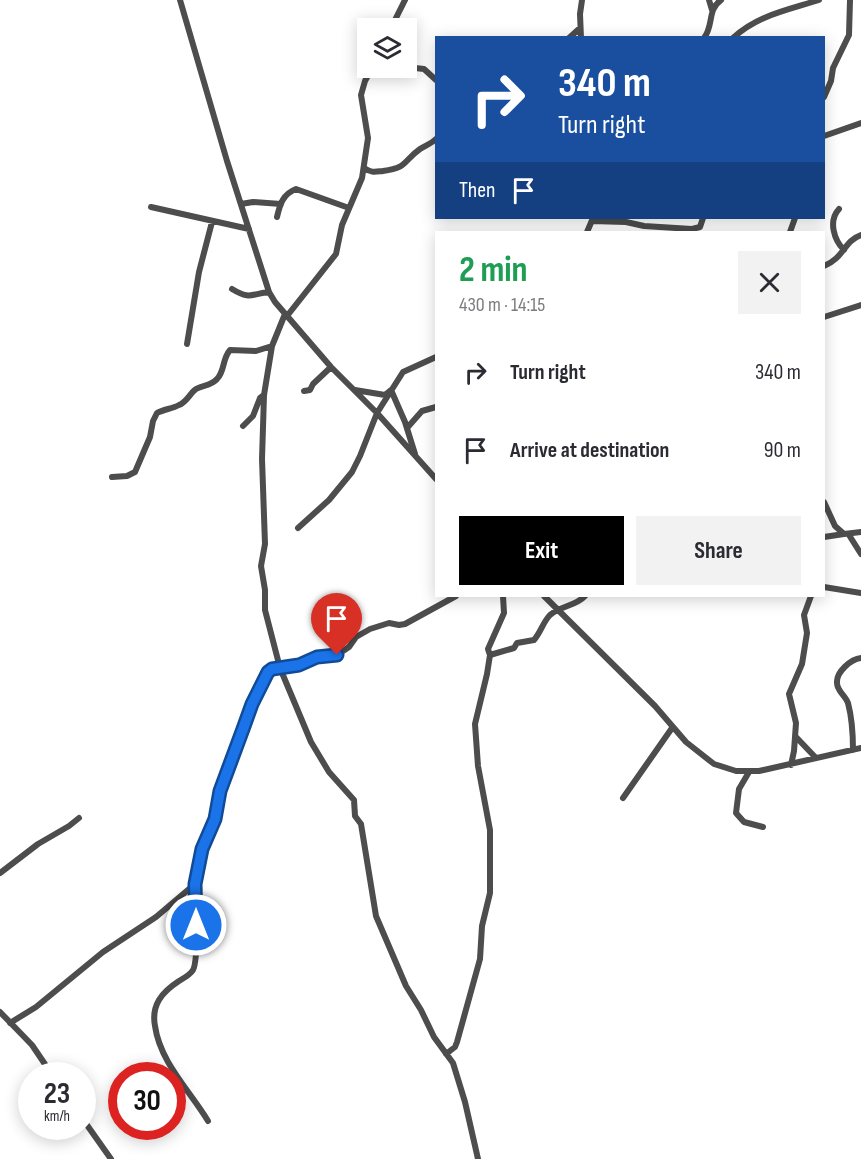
<!DOCTYPE html>
<meta charset="utf-8">
<style>
:root{--surface:#fff;--page:#f2f2f3;--text:#2b2b33;--muted:#7c7c81;--accent:#000}
body{margin:0;font-family:"Sofia Sans Condensed",sans-serif;background:var(--page);color:var(--text);height:100vh;display:flex;flex-direction:column;font-size:22px;white-space:nowrap}
*{box-sizing:border-box;margin:0}
p{font-size:20px;color:var(--muted)}
.icon{flex:none;width:33px;height:33px;fill:none;stroke:currentColor;stroke-width:2;stroke-linecap:round;stroke-linejoin:round}
.map{position:relative;flex:1;overflow:hidden}
.drawer{position:absolute;left:435px;top:231px;width:390px;height:366px;display:flex;flex-direction:column;background:var(--surface);border-radius:0px;box-shadow:0 3px 15px #0003}
.drawer>*{flex:none}
.hud{position:absolute;left:435px;top:36px;width:390px;height:183px;border-radius:0px;box-shadow:0 3px 15px #0003;background:#1a4fa0;color:#fff;overflow:hidden}
.controls{position:absolute;left:357px;top:18px;display:grid;gap:12px}
.controls a{display:grid;place-items:center;width:60px;height:60px;border-radius:0px;background:var(--surface);box-shadow:0 3px 15px #0003;font-size:30px}
.speed{position:absolute;left:18px;top:1062px;display:flex;gap:12px;font-size:30px;font-weight:700;text-align:center}
.speed>*{display:grid;place-content:center;width:78px;height:78px;border-radius:50%;background:var(--surface);box-shadow:0 3px 15px #0003;line-height:1}
.speed small{font-size:15px;font-weight:400}
.speed .limit{border:9px solid #d22;background:#fff;color:#111}
.pin{position:absolute;display:grid;place-items:center;width:51px;height:51px;color:#fff;margin:-62px -26px;border-radius:50% 50% 50% 0;rotate:-45deg;box-shadow:0 0 6px #0007}
.pin .icon{rotate:45deg}
.me{position:absolute;width:66px;margin:-33px;rotate:0deg;stroke-linejoin:round;filter:drop-shadow(0 0 4px #0008)}
.turn{display:flex;align-items:center;gap:21px;height:126px;padding:0 24px;font-size:27px}
.turn .icon{width:78px;height:78px;stroke-width:2.5}
.turn b{display:block;font-size:42px;line-height:51px}
.then{display:flex;align-items:center;height:57px;padding:0 24px;background:#0003;gap:12px;font-size:22px}
.round{display:grid;place-items:center;flex:none;width:63px;height:63px;border-radius:0px;background:var(--page)}
.head{display:flex;align-items:center;justify-content:space-between;height:102px;padding:0 24px}
h1{font-size:36px;font-weight:700;line-height:45px;color:#1e9e55}
.primary-button{display:flex;gap:12px;margin-top:auto;padding:12px 24px}
.primary-button a{flex:1;height:69px;border-radius:0px;background:var(--accent);color:#fff;font-size:24px;font-weight:700;line-height:69px;text-align:center}
.primary-button a+a{background:var(--page);color:var(--text)}
ul{padding:0;list-style:none}
li{display:flex;align-items:center;gap:18px;height:78px;padding:0 24px}
li div{flex:1}
li b{display:block;font-size:22px}
li em{font-style:normal}
.map>svg:first-child{display:block}
.lines{fill:none;stroke-linecap:round;stroke-linejoin:round}
.street{stroke:#4d4d4d;stroke-width:6}
.route-casing{stroke:#114b97;stroke-width:15}
.route{stroke:#1a73e8;stroke-width:10}
</style>
<div class="map">
<svg width="861" height="1159" viewBox="0 0 861 1159">
<rect width="100%" height="100%" fill="#fff"/>
<g class="lines">
<!-- street -->
<path class="street" d="M 180,0 L 227,161 L 269,292 L 275,302 L 331,367 L 377,413 L 436,479
M 709,0 L 712,10
M 391,28 L 405,0
M 569,38 L 580,28
M 581,38 L 580,14 L 582,0
M 704,38 C 714,25 707,10 721,0
M 733,38 C 758,15 788,10 819,0
M 406,67 L 424,69 L 436,80
M 824,97 L 831,81 L 833,68 L 849,35 L 850,0
M 824,136 L 861,123
M 364,168 C 372,173 374,172 383,171 C 408,168 403,161 420,149 C 426,145 431,144 436,139
M 241,204 L 253,202 L 281,204
M 151,207 L 249,229
M 839,209 C 828,221 834,240 844,250
M 277,217 C 280,204 283,194 296,189 L 349,208
M 592,221 L 626,222 L 644,226 L 692,229 L 700,227 L 703,218
M 587,232 L 593,218
M 790,232 L 795,218
M 824,266 C 844,258 844,241 861,235
M 232,289 C 250,300 251,294 269,292
M 285,314 L 272,346 L 264,395 L 262,459 L 265,544 L 261,566 L 265,590 L 265,610 L 280,668 L 311,742 L 329,772 L 354,800 L 355,816 L 361,824 L 376,916 L 406,986 L 421,1010 L 434,1037 L 453,1063 L 465,1102 L 478,1159
M 287,316 L 336,254 L 342,225 L 362,178 L 368,138 L 361,95 L 365,81 L 372,68
M 824,317 L 861,305
M 187,344 L 199,272 L 212,222
M 355,390 L 385,395 L 391,390 L 405,422 L 415,454
M 304,391 L 310,390 L 313,384 L 331,367
M 243,426 L 253,416 L 260,398 L 264,395
M 407,428 L 422,411 L 436,407
M 112,477 L 127,476 L 135,472 L 150,437 L 153,421 L 157,413 C 164,409 172,409 179,405 C 187,402 190,393 196,389 C 203,385 211,386 217,379 C 225,371 222,359 230,350 L 256,351 L 272,346
M 824,502 L 835,526 L 844,534 L 861,532
M 298,528 L 329,500 L 352,472 L 360,456 L 377,413 L 403,372 L 436,357
M 849,535 L 861,554
M 824,537 L 844,534
M 824,587 L 861,593
M 544,596 L 655,706 L 686,742 L 714,764 L 736,771 L 759,771 L 861,748
M 490,655 L 514,648 L 517,643 L 534,640 C 541,632 543,622 550,615 C 560,606 576,606 585,596
M 796,737 L 816,758
M 853,750 C 853,734 852,718 848,703 C 845,695 837,691 837,683 C 836,672 851,659 861,658
M 791,765 L 794,751 L 796,723 L 789,694 L 802,664 L 807,633 L 804,615 L 811,596
M 749,772 L 739,789 L 736,813 L 744,822 L 763,827
M 623,798 L 672,728
M 0,873 L 38,844 L 69,826 L 79,818
M 195,884 C 198,894 198,962 193,970 C 190,975 184,978 179,981 C 162,992 151,1005 155,1026 C 160,1062 190,1091 208,1121
M 0,1012 L 32,1045 L 53,1076
M 10,1023 L 36,1007 L 103,952 L 156,917 L 195,884 L 202,849 L 215,819 L 223,782 L 252,704 L 269,672 L 272,669 L 299,665 L 317,657 L 337,655 L 349,647 L 356,637 L 370,629 L 389,623 L 399,625 L 405,624 L 456,596
M 446,1054 L 455,1047 L 457,1042 L 480,959 L 482,926 L 490,893 L 490,830 L 478,766 L 475,724 L 487,674 L 490,655 L 488,649 L 504,613 L 503,596
M 82,1118 L 111,1159"/>
</g>
<g class="lines">
<!-- route casing -->
<g class="route-casing">
<path id="route" d="M 196,925 L 195,884 L 202,849 L 215,819 L 220,791 L 243,729 L 252,704 L 268,672 L 272,669 L 299,665 L 317,657 L 337,655"/>
</g>
<!-- route -->
<use href="#route" class="route"/>
</g>
</svg>
<div class="controls">
<a><svg class="icon" aria-label="layers" viewBox="0 0 24 24"><path d="M12 4l9 5-9 5-9-5zM3 14l9 5 9-5"/></svg></a>
</div>
<div class="speed"><div>23<small>km/h</small></div><div class="limit">30</div></div>
<div class="pin" style="left:337px;top:655px;background:#d93025"><svg class="icon" aria-label="arrive" viewBox="0 0 24 24"><path d="M6 21V4h12l-3 4 3 4H6"/></svg></div>
<svg class="me" style="left:196px;top:925px" viewBox="-20 -20 40 40"><circle r="17" fill="#1a73e8" stroke="#fff" stroke-width="3"/><path d="M0-11L8 9 0 5-8 9z" fill="#fff"/></svg>
<div class="hud">
<div class="turn"><svg class="icon" aria-label="right" viewBox="0 0 24 24"><path d="M7 20v-9h11M14 6l5 5-5 5"/></svg><div><b>340 m</b>Turn right</div></div>
<div class="then">Then<svg class="icon" aria-label="arrive" viewBox="0 0 24 24"><path d="M6 21V4h12l-3 4 3 4H6"/></svg></div>
</div>
<section class="drawer">
<div class="head"><div><h1>2 min</h1><p>430 m · 14:15</p></div><a class="round"><svg class="icon" aria-label="close" viewBox="0 0 24 24"><path d="M6 6l12 12M18 6L6 18"/></svg></a></div>
<ul>
<li><svg class="icon" aria-label="right" viewBox="0 0 24 24"><path d="M7 20v-9h11M14 6l5 5-5 5"/></svg><div><b>Turn right</b></div><em>340 m</em></li>
<li><svg class="icon" aria-label="arrive" viewBox="0 0 24 24"><path d="M6 21V4h12l-3 4 3 4H6"/></svg><div><b>Arrive at destination</b></div><em>90 m</em></li>
</ul>
<div class="primary-button"><a>Exit</a><a>Share</a></div>
</section>
</div>
